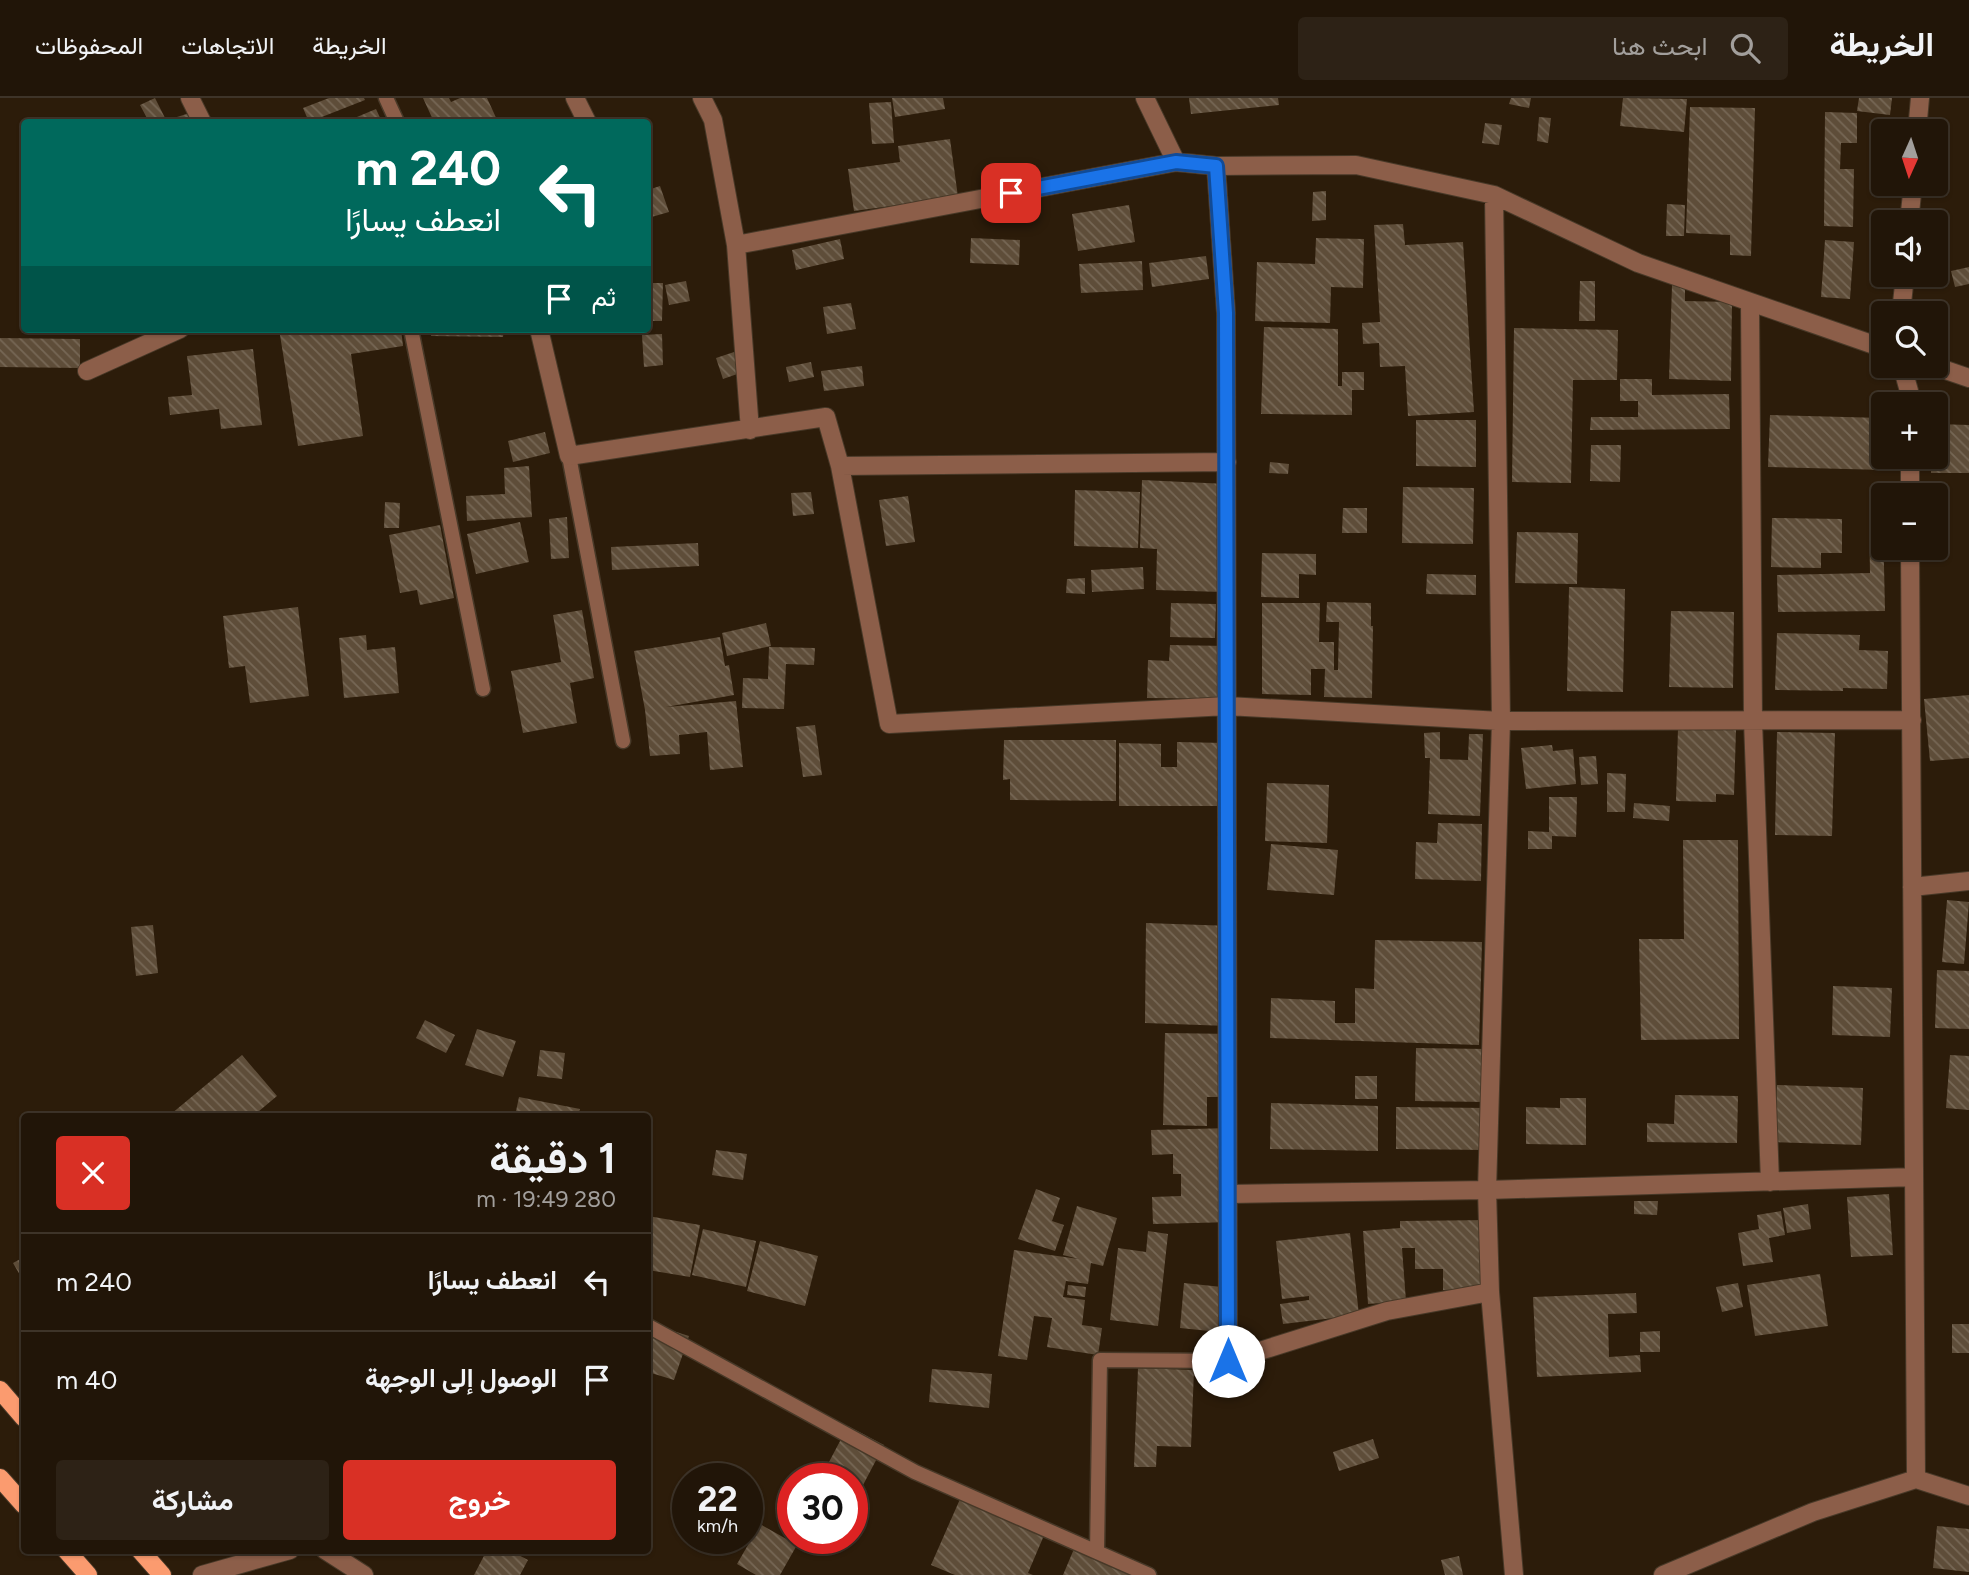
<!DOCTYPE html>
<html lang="ar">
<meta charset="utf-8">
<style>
:root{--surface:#211508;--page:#2d2216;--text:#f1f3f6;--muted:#a29f9c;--line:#3e3429;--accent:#d93025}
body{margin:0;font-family:Figtree,Vazirmatn,sans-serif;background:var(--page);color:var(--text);direction:rtl;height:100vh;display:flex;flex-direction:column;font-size:26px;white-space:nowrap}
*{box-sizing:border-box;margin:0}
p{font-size:23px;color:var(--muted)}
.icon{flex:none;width:38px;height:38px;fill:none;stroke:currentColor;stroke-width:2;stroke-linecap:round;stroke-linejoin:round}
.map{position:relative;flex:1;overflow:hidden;direction:ltr}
.sheet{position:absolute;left:21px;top:1015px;width:630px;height:441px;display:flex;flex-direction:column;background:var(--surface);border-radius:7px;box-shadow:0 2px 5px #0004,0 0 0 2px var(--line);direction:rtl}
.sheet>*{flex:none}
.guide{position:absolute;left:21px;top:21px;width:630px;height:214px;border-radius:7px;box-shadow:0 2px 5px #0004,0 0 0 2px var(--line);direction:rtl;background:#00695c;color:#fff;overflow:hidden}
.needle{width:46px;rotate:183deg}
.buttons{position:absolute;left:1871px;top:21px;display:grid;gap:14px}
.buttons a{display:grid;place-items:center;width:77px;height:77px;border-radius:7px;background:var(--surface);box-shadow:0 2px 5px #0004,0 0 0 2px var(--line);font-size:35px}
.speed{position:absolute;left:672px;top:1365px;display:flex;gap:14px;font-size:35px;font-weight:700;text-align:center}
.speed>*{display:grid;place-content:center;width:91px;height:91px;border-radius:50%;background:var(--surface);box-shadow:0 2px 5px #0004,0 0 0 2px var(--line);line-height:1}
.speed small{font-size:18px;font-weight:400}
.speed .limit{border:10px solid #d22;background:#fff;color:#111}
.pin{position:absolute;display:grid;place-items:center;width:60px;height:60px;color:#fff;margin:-30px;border-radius:14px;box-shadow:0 4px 10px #0006}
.me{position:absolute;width:77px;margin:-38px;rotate:0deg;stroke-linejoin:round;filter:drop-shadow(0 0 5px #0008)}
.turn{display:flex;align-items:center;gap:24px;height:147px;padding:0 35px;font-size:32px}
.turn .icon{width:91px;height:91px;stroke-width:2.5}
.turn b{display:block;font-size:49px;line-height:60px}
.then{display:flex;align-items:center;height:66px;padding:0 35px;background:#0003;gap:14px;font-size:26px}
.round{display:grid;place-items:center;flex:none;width:74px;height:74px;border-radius:7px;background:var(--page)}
.headline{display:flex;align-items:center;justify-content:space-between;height:119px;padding:0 35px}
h1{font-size:42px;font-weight:700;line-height:52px}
.cta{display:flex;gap:14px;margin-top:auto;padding:14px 35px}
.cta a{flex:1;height:80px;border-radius:7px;background:var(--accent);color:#fff;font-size:28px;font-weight:700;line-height:80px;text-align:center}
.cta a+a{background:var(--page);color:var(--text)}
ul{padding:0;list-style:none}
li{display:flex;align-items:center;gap:21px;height:98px;padding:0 35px;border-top:2px solid var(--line)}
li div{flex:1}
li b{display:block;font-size:26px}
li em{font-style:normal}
header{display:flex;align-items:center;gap:42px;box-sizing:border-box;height:98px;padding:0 35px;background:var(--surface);border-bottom:2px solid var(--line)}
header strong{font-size:33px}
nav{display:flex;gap:38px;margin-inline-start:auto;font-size:24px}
.search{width:490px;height:63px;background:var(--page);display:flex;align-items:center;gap:18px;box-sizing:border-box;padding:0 24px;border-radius:7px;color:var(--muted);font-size:26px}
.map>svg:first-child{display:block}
.building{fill:url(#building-back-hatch)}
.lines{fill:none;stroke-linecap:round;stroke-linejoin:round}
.lane-casing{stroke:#483928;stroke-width:17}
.street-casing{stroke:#483928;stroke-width:20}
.primary-casing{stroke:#483928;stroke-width:20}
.lane{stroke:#8c5e49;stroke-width:14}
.street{stroke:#8c5e49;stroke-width:18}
.primary{stroke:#fb9b6f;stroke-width:18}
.route-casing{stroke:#114b97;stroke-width:18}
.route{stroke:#1a73e8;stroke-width:12}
</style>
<header>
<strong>الخريطة</strong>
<div class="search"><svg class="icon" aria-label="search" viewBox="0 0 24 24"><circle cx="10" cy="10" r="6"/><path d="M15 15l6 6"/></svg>ابحث هنا</div>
<nav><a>الخريطة</a><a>الاتجاهات</a><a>المحفوظات</a></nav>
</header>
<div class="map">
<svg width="1969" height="1477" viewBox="0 0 1969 1477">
<defs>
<pattern id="building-back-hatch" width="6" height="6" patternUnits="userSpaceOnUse" patternTransform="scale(1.75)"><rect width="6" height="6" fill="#5e4d39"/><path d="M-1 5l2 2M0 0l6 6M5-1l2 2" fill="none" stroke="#766755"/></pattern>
</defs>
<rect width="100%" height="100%" fill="#2c1c0a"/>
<!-- building -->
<path class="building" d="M 155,0 L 165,20 L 156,24 L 149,24 L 140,7 Z
M 329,0 L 364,0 L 365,2 L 309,24 L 303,10 Z
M 423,0 L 449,0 L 451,4 L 460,0 L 487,0 L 498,24 L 434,24 Z
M 892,0 L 943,0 L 945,11 L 895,19 Z
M 1189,0 L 1278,0 L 1279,7 L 1191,16 Z
M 1511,0 L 1531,0 L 1529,10 L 1509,6 Z
M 1623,0 L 1687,1 L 1684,34 L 1620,28 Z
M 1859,0 L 1892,0 L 1890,17 L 1857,13 Z
M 891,4 L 894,45 L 872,46 L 869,5 Z
M 1690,9 L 1755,10 L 1751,158 L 1730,157 L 1730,137 L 1686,135 Z
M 376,11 L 382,24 L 345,24 Z
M 193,14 L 197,24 L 161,24 Z
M 1825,14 L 1857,15 L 1857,45 L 1841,45 L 1840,71 L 1854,71 L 1853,129 L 1824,128 Z
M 1539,19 L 1551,20 L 1548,45 L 1537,43 Z
M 1485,25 L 1502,27 L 1499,47 L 1482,45 Z
M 950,41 L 958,99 L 854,113 L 848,71 L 900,64 L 898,48 Z
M 660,88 L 669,114 L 648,120 L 648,92 Z
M 1326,93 L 1326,122 L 1312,123 L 1313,94 Z
M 1667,106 L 1685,107 L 1684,138 L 1666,138 Z
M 1129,107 L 1135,144 L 1078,153 L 1072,116 Z
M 1403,126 L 1405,147 L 1463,144 L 1474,314 L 1408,318 L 1405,268 L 1380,269 L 1379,245 L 1363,246 L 1362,225 L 1380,224 L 1374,127 Z
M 971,140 L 1020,142 L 1019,167 L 970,165 Z
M 1316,140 L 1364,141 L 1363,190 L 1331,189 L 1330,225 L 1255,223 L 1257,164 L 1315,166 Z
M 840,141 L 844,161 L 796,172 L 792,152 Z
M 1825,142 L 1854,144 L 1850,201 L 1821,199 Z
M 1206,158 L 1209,181 L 1152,189 L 1149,165 Z
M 1142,163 L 1143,192 L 1081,195 L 1079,166 Z
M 1969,169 L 1969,186 L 1955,189 L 1951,173 Z
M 686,183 L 690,203 L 669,207 L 665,187 Z
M 1580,183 L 1595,183 L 1595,223 L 1579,223 Z
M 648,185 L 663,185 L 662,223 L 648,223 Z
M 1672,187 L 1685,187 L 1685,203 L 1732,204 L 1731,283 L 1669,281 Z
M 851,205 L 856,231 L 827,236 L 823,209 Z
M 1264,229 L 1338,231 L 1338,288 L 1342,288 L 1342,274 L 1364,274 L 1364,292 L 1352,292 L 1352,317 L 1261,316 Z
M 1514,230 L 1618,232 L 1617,282 L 1573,282 L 1571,385 L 1512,384 Z
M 279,231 L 401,231 L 403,248 L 351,256 L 363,338 L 298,348 Z
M 432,231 L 504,231 L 503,239 L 431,238 Z
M 662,236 L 663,267 L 644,269 L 642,237 Z
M 0,240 L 80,241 L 80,270 L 0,269 Z
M 253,251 L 262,327 L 221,331 L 219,311 L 170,317 L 168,299 L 192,297 L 187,258 Z
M 737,253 L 743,274 L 723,281 L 716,260 Z
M 811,264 L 814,279 L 789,284 L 786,269 Z
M 862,268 L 864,288 L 824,293 L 821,273 Z
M 1620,281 L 1652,281 L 1652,297 L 1729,296 L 1730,331 L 1590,332 L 1591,319 L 1638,319 L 1638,303 L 1620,303 Z
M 1770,317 L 1883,320 L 1883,359 L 1886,359 L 1885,372 L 1768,369 Z
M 1416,322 L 1476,322 L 1476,369 L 1416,368 Z
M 1936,326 L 1969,327 L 1969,375 L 1931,375 L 1931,359 L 1936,359 Z
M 545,334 L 550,355 L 513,364 L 508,343 Z
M 1591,347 L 1621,347 L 1620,384 L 1590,383 Z
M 1270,364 L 1289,366 L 1288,376 L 1269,375 Z
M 529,368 L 532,419 L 467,423 L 466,398 L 505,396 L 504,370 Z
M 1142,382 L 1227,386 L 1222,494 L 1156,492 L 1157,451 L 1140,450 Z
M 1403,389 L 1474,390 L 1473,446 L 1402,445 Z
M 1075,392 L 1140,394 L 1138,450 L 1074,448 Z
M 811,394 L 814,416 L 793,418 L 791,395 Z
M 908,398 L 915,444 L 886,448 L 879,402 Z
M 385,404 L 400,405 L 399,430 L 384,430 Z
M 1343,410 L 1367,410 L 1367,435 L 1342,435 Z
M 567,419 L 569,460 L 551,461 L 549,421 Z
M 1772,420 L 1842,421 L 1842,455 L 1821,455 L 1821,470 L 1771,469 Z
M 1883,422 L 1885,513 L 1778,514 L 1777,477 L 1870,475 L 1869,423 Z
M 520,424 L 529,464 L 476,476 L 467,436 Z
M 440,427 L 454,500 L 420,507 L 417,492 L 400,495 L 389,437 Z
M 1517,434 L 1578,435 L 1577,486 L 1515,485 Z
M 698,445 L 699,468 L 612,472 L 611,449 Z
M 1262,455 L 1316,456 L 1316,477 L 1299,476 L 1299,500 L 1261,499 Z
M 1143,469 L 1144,491 L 1092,494 L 1091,472 Z
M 1427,476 L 1476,477 L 1476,497 L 1426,496 Z
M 1085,480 L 1085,496 L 1066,495 L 1067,481 Z
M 1569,489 L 1625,491 L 1623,594 L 1567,593 Z
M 1327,504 L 1371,505 L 1371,528 L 1373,528 L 1372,600 L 1324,599 L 1325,571 L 1311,571 L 1311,597 L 1262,596 L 1262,505 L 1320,505 L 1319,544 L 1334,544 L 1334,572 L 1338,572 L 1339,524 L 1326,524 Z
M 1171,505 L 1216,506 L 1215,540 L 1170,539 Z
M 298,509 L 309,598 L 250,605 L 245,568 L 229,570 L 223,518 Z
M 582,512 L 594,580 L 570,585 L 577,625 L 523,635 L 511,573 L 561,564 L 553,517 Z
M 1671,513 L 1734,514 L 1733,590 L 1669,589 Z
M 766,525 L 771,548 L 727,558 L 722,535 Z
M 1777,535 L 1860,537 L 1859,552 L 1888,553 L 1887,591 L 1843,590 L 1843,593 L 1775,592 Z
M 366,537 L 367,552 L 395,549 L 399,595 L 344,600 L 339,540 Z
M 720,539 L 725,568 L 729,567 L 734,597 L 666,609 L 736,603 L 743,669 L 710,672 L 707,634 L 679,637 L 680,656 L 650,658 L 645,612 L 634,553 Z
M 1170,547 L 1227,548 L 1226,601 L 1147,600 L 1148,562 L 1169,563 Z
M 769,549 L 815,550 L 814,567 L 786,566 L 784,611 L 742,610 L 743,580 L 768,581 Z
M 1969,597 L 1969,660 L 1930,663 L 1924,601 Z
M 815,627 L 822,677 L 803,679 L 796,629 Z
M 1678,630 L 1736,632 L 1734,697 L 1716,696 L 1716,704 L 1676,703 Z
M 1440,634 L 1440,661 L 1468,662 L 1469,636 L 1483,636 L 1480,718 L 1428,716 L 1430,660 L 1425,660 L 1424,635 Z
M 1777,634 L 1835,635 L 1832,738 L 1775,737 Z
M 1004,642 L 1116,642 L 1116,703 L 1010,702 L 1010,681 L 1003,682 Z
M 1177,644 L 1225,645 L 1224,708 L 1119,708 L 1119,645 L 1161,646 L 1161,669 L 1177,669 Z
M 1552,647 L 1553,653 L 1573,651 L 1576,686 L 1526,691 L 1521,650 Z
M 1596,658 L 1598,686 L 1581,687 L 1579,659 Z
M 1607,675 L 1626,676 L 1625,714 L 1607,714 Z
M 1267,685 L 1329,687 L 1327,745 L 1265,743 Z
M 1549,699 L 1577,699 L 1576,739 L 1552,738 L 1552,751 L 1528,751 L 1528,733 L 1549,734 Z
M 1634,705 L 1670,708 L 1669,723 L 1633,720 Z
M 1438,725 L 1482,726 L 1481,783 L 1415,781 L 1416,744 L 1437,745 Z
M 1683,742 L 1738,742 L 1739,941 L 1641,942 L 1639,841 L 1684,841 Z
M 1271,746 L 1338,752 L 1334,797 L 1267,792 Z
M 1947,802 L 1969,804 L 1964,866 L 1942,864 Z
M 1146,825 L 1231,828 L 1228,928 L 1145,925 Z
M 153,827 L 158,875 L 136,878 L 131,829 Z
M 1375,842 L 1482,844 L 1479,947 L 1270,940 L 1271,900 L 1335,903 L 1335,925 L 1355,925 L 1355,890 L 1374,891 Z
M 1937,872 L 1969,873 L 1969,931 L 1935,930 Z
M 1833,888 L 1892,890 L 1890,939 L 1832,937 Z
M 425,922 L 455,937 L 446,955 L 416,940 Z
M 477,931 L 516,943 L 503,979 L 465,967 Z
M 1165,935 L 1233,936 L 1232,999 L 1207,999 L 1207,1028 L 1163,1027 Z
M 1416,950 L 1487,951 L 1486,1004 L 1415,1003 Z
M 540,952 L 565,955 L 562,981 L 537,978 Z
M 242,957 L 277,998 L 253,1018 L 173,1018 L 171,1016 Z
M 1950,957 L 1969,958 L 1969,1012 L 1946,1010 Z
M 1355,978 L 1377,978 L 1377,1001 L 1355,1001 Z
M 1777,987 L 1863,990 L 1861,1047 L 1774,1044 Z
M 1675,997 L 1738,998 L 1737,1045 L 1647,1044 L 1647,1025 L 1674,1026 Z
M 519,999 L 580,1011 L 578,1018 L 515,1018 Z
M 1560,1000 L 1586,1000 L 1586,1047 L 1526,1046 L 1526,1009 L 1560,1010 Z
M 1271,1005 L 1378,1008 L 1378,1053 L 1270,1051 Z
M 1396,1009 L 1487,1010 L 1486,1052 L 1396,1051 Z
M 1231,1030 L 1234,1124 L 1153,1126 L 1152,1099 L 1181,1098 L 1181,1076 L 1173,1076 L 1173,1056 L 1152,1057 L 1151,1032 Z
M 716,1052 L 747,1056 L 743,1082 L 712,1077 Z
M 1036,1091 L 1060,1100 L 1052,1123 L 1064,1127 L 1055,1153 L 1018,1141 Z
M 1889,1096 L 1893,1157 L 1851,1159 L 1847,1099 Z
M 1634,1103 L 1658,1103 L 1657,1117 L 1634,1116 Z
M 1808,1106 L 1811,1131 L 1787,1135 L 1783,1110 Z
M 1077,1108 L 1117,1120 L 1103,1168 L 1091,1165 L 1088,1186 L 1066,1183 L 1063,1199 L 1085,1202 L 1082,1227 L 1102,1230 L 1098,1257 L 1047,1249 L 1052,1220 L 1034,1218 L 1027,1262 L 998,1258 L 1014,1152 L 1079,1161 L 1063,1157 Z
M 1781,1113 L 1785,1137 L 1769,1140 L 1773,1164 L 1743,1168 L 1738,1135 L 1759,1131 L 1757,1117 Z
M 648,1118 L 700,1127 L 690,1179 L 648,1172 Z
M 1490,1122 L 1490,1191 L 1443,1192 L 1443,1171 L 1415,1171 L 1415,1150 L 1402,1150 L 1406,1203 L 1368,1206 L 1363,1133 L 1400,1130 L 1400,1123 Z
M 703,1131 L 756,1143 L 746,1189 L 692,1177 Z
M 1148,1133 L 1168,1136 L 1158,1228 L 1110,1222 L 1118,1150 L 1146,1154 Z
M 1350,1135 L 1359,1217 L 1283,1226 L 1280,1206 L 1309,1202 L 1309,1198 L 1282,1201 L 1276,1143 Z
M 760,1143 L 818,1158 L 805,1208 L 747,1193 Z
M 24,1159 L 24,1184 L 13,1165 Z
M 1820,1176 L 1828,1228 L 1755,1238 L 1747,1187 Z
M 1184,1185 L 1222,1189 L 1219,1234 L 1180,1230 Z
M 1738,1185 L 1743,1209 L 1722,1214 L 1716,1189 Z
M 1068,1187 L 1086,1189 L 1085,1199 L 1067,1197 Z
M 1636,1195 L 1637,1215 L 1608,1216 L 1609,1259 L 1640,1257 L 1641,1274 L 1537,1279 L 1533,1199 Z
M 648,1225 L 689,1238 L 674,1282 L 648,1274 Z
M 1952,1226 L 1969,1226 L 1969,1255 L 1952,1255 Z
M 1660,1233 L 1660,1254 L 1640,1254 L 1640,1234 Z
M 1138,1270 L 1194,1272 L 1191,1349 L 1157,1348 L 1156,1369 L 1134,1369 Z
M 932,1271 L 992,1276 L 989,1310 L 929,1304 Z
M 848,1328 L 884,1347 L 862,1389 L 852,1384 L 852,1381 L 820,1381 Z
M 1373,1341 L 1379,1360 L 1339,1373 L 1333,1354 Z
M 964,1392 L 1048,1428 L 1028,1475 L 1033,1477 L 955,1477 L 931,1467 Z
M 760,1426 L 797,1447 L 780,1477 L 756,1477 L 737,1466 Z
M 1937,1428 L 1969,1431 L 1969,1474 L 1933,1470 Z
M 1079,1439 L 1147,1468 L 1143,1477 L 1063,1477 Z
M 487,1452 L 509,1452 L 528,1462 L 520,1477 L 474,1477 Z
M 1459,1458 L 1463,1477 L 1445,1477 L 1441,1462 Z"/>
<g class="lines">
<!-- lane casing -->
<g class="lane-casing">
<path id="lane" d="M 386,0 L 397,24
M 411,231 L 483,591
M 569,358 L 623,643
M 648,1228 L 915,1374 L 1149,1477
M 1097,1454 L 1100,1262 L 1228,1263"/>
</g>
<!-- street casing -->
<g class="street-casing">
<path id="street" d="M 190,0 L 202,24
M 575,0 L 587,24
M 702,0 L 713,22 L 736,147 L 750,332
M 1145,0 L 1176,64
M 1917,33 L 1920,0
M 1216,68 L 1226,215 L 1228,1263 L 1387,1213 L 1490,1194 L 1487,1092 L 1229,1096
M 1494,97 L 1501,623 L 1487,1092 L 1914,1079
M 1909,124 L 1913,86
M 736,147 L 1176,64 L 1216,68 L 1356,67 L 1494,97 L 1638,165 L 1883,250
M 1750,204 L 1753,623 L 1770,1084
M 1901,215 L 1905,177
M 539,231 L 569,358 L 826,319 L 840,368 L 889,626 L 1227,608 L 1501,623 L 1912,622
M 1902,268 L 1909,293 L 1910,306
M 1934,268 L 1969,280
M 87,273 L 180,231
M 1910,359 L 1910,397
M 840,368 L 1227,364
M 1910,450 L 1916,1381
M 1912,789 L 1969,783
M 1490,1194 L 1514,1477
M 325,1452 L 364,1477
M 202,1477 L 290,1452
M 1663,1477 L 1813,1414 L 1916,1381 L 1969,1398"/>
</g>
<!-- primary casing -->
<g class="primary-casing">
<path id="primary" d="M 0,1292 L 24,1320
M 0,1380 L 24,1407
M 66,1452 L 88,1477
M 140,1452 L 162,1477"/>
</g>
<!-- lane -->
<use href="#lane" class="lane"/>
<!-- street -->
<use href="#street" class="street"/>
<!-- primary -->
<use href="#primary" class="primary"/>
</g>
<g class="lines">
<!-- route casing -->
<g class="route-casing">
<path id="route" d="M 1011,95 L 1176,64 L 1216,68 L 1226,215 L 1228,1263"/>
</g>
<!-- route -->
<use href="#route" class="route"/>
</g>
</svg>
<div class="buttons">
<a><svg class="needle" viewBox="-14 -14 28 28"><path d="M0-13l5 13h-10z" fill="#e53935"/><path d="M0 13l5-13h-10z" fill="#a29f9c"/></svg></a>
<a><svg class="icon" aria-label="sound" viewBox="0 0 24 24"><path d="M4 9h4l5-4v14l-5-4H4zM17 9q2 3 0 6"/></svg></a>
<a><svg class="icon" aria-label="search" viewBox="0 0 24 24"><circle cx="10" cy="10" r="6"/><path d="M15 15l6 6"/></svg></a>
<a>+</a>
<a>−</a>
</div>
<div class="speed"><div>22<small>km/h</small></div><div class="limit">30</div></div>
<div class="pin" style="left:1011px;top:95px;background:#d93025"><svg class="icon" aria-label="arrive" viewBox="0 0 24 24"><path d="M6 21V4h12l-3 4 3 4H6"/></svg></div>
<svg class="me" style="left:1228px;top:1263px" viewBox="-20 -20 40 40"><circle r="19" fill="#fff"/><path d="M0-13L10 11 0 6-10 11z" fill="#1a73e8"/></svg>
<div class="guide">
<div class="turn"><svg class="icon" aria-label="left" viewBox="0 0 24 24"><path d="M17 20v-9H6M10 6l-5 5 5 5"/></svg><div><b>240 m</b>انعطف يسارًا</div></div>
<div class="then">ثم<svg class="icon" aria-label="arrive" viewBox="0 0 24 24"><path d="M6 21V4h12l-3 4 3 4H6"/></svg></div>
</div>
<section class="sheet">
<div class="headline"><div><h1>1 دقيقة</h1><p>280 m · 19:49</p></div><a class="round" style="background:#d93025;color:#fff"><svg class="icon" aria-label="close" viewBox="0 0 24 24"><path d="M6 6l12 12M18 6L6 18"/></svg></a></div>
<ul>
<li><svg class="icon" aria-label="left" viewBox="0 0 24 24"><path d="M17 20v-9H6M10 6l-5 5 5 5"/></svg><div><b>انعطف يسارًا</b></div><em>240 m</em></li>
<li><svg class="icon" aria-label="arrive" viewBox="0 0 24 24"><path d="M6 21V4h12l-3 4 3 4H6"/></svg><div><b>الوصول إلى الوجهة</b></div><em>40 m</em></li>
</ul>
<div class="cta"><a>خروج</a><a>مشاركة</a></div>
</section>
</div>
